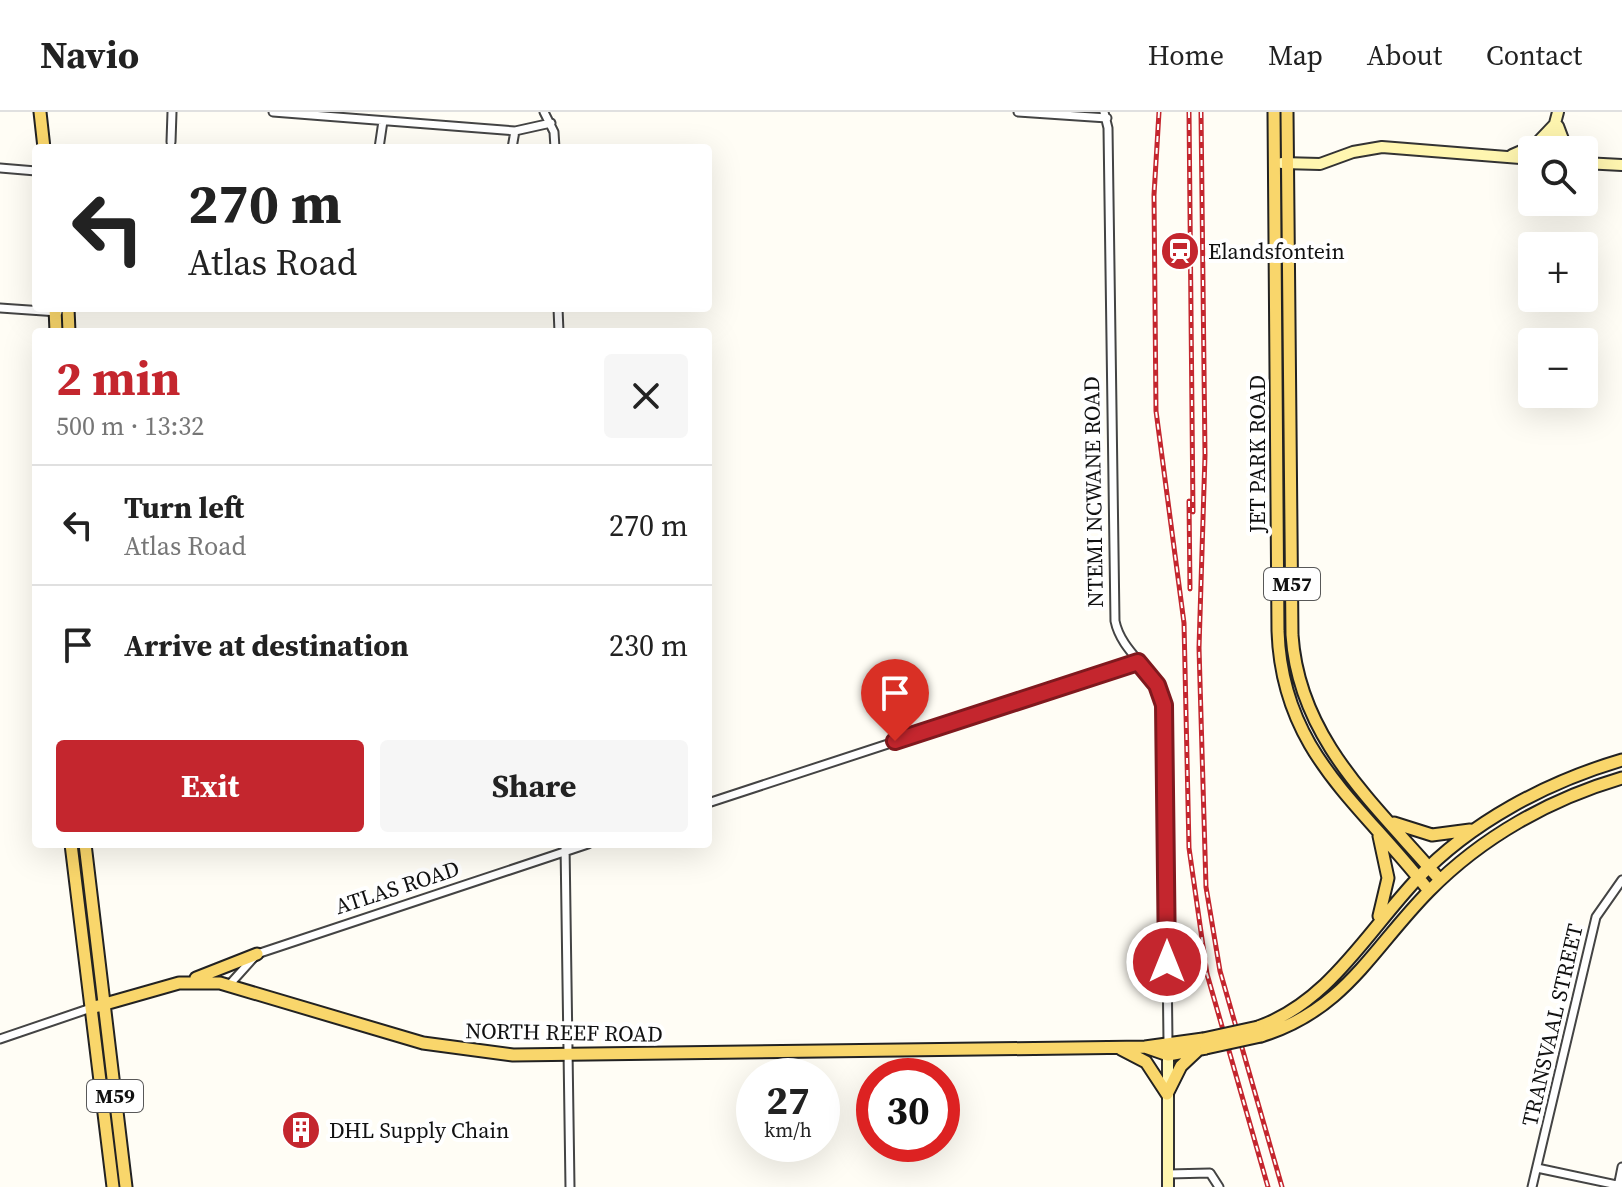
<!DOCTYPE html>
<meta charset="utf-8">
<style>
:root{--surface:#fff;--page:#f6f6f6;--text:#222;--muted:#767676;--line:#e0e0e0;--accent:#c4262e}
body{margin:0;font-family:"Source Serif 4",serif;background:var(--page);color:var(--text);height:100vh;display:flex;flex-direction:column;font-size:30px;white-space:nowrap}
*{box-sizing:border-box;margin:0}
p{font-size:26px;color:var(--muted)}
.icon{flex:none;width:44px;height:44px;fill:none;stroke:currentColor;stroke-width:2;stroke-linecap:round;stroke-linejoin:round}
.map{position:relative;flex:1;overflow:hidden}
.sheet{position:absolute;left:32px;top:216px;width:680px;height:520px;display:flex;flex-direction:column;background:var(--surface);border-radius:8px;box-shadow:0 8px 32px #0002}
.sheet>*{flex:none}
.banner{position:absolute;left:32px;top:32px;width:680px;height:168px;border-radius:8px;box-shadow:0 8px 32px #0002;background:#fff;color:var(--text);overflow:hidden}
.controls{position:absolute;left:1518px;top:24px;display:grid;gap:16px}
.controls a{display:grid;place-items:center;width:80px;height:80px;border-radius:8px;background:var(--surface);box-shadow:0 8px 32px #0002;font-size:40px}
.speed{position:absolute;left:736px;top:946px;display:flex;gap:16px;font-size:40px;font-weight:700;text-align:center}
.speed>*{display:grid;place-content:center;width:104px;height:104px;border-radius:50%;background:var(--surface);box-shadow:0 8px 32px #0002;line-height:1}
.speed small{font-size:20px;font-weight:400}
.speed .limit{border:12px solid #d22;background:#fff;color:#111}
.pin{position:absolute;display:grid;place-items:center;width:68px;height:68px;color:#fff;margin:-82px -34px;border-radius:50% 50% 50% 0;rotate:-45deg;box-shadow:0 0 8px #0007}
.pin .icon{rotate:45deg}
.me{position:absolute;width:88px;margin:-44px;rotate:0deg;stroke-linejoin:round;filter:drop-shadow(0 0 6px #0008)}
.turn{display:flex;align-items:center;gap:28px;height:168px;padding:0 24px;font-size:36px}
.turn .icon{width:104px;height:104px;stroke-width:2.5}
.turn b{display:block;font-size:56px;line-height:68px}
.round{display:grid;place-items:center;flex:none;width:84px;height:84px;border-radius:8px;background:var(--page)}
.headline{display:flex;align-items:center;justify-content:space-between;height:136px;padding:0 24px}
h1{font-size:48px;font-weight:700;line-height:60px;color:var(--accent)}
.action{display:flex;gap:16px;margin-top:auto;padding:16px 24px}
.action a{flex:1;height:92px;border-radius:8px;background:var(--accent);color:#fff;font-size:32px;font-weight:700;line-height:92px;text-align:center}
.action a+a{background:var(--page);color:var(--text)}
ul{padding:0;list-style:none}
li{display:flex;align-items:center;gap:24px;height:120px;padding:0 24px;border-top:2px solid var(--line)}
li div{flex:1}
li b{display:block;font-size:30px}
li em{font-style:normal}
header{display:flex;align-items:center;gap:48px;box-sizing:border-box;height:112px;padding:0 40px;background:var(--surface);border-bottom:2px solid var(--line)}
header strong{font-size:38px}
nav{display:flex;gap:44px;margin-inline-start:auto;font-size:28px}
.map>svg:first-child{display:block}
.lines{fill:none;stroke-linecap:round;stroke-linejoin:round}
.street-casing{stroke:#444;stroke-width:11}
.secondary-casing{stroke:#333;stroke-width:14}
.primary-casing{stroke:#222;stroke-width:15}
.street{stroke:#fff;stroke-width:7}
.secondary{stroke:#fff6b0;stroke-width:10}
.primary{stroke:#f9d66b;stroke-width:11}
.rail-casing{stroke:#c4262e;stroke-width:5}
.rail{stroke:#fff;stroke-width:2;stroke-dasharray:6;stroke-linecap:butt}
.primary-bridge-casing{stroke:#222;stroke-width:15;stroke-linecap:butt}
.primary-bridge{stroke:#f9d66b;stroke-width:11}
.route-casing{stroke:#7f191e;stroke-width:20}
.route{stroke:#c4262e;stroke-width:14}
.labels{text-anchor:middle;stroke-width:8;stroke-linejoin:round;paint-order:stroke}
.shield{fill:#fff;stroke:#585858;stroke-width:2}
.shield-label{font-size:20px;font-weight:bold;fill:#111}
.poi-label{font-size:22px;fill:#111;stroke:#fff;text-anchor:start}
.street-label{font-size:22px;fill:#111;stroke:#fff}
</style>
<header>
<strong>Navio</strong>
<nav><a>Home</a><a>Map</a><a>About</a><a>Contact</a></nav>
</header>
<div class="map">
<svg width="1622" height="1075" viewBox="0 0 1622 1075">
<rect width="100%" height="100%" fill="#fffdf5"/>
<g class="lines">
<!-- street casing -->
<g class="street-casing">
<path id="street" d="M 273,0 L 515,19 L 551,11
M 544,0 L 554,20 L 555,36
M 1018,0 L 1107,6
M 1104,0 L 1108,16 L 1115,509 C 1122,543 1159,559 1164,593 L 1168,930
M 171,30 L 172,0
M 379,36 L 383,9
M 512,36 L 515,19
M 0,56 L 36,59
M 0,196 L 58,200
M 558,196 L 559,220
M 708,691 L 1138,550
M 565,732 L 570,1075
M 230,872 L 257,842 L 588,732
M 0,927 L 91,896
M 1537,1056 L 1622,1074
M 1168,1062 L 1210,1061 L 1219,1075
M 1532,1075 L 1596,805 L 1622,768
M 1618,1075 L 1622,1055"/>
</g>
<!-- secondary casing -->
<g class="secondary-casing">
<path id="secondary" d="M 1558,14 L 1567,38
M 1548,38 L 1558,0
M 1512,43 L 1535,33 L 1555,12
M 1282,51 L 1320,52 L 1353,40 L 1382,35 L 1532,47
M 1584,51 L 1622,53
M 1168,1075 L 1168,937"/>
</g>
<!-- primary casing -->
<g class="primary-casing">
<path id="primary" d="M 40,0 L 44,36
M 1274,0 L 1278,519 C 1282,641 1361,691 1429,779
M 1287,0 L 1292,523 C 1299,628 1376,693 1440,768
M 55,196 L 56,220
M 68,196 L 69,220
M 1394,711 L 1432,723 L 1470,718
M 1379,724 L 1388,766 L 1379,804
M 71,732 L 113,1075
M 85,732 L 126,1075
M 196,866 L 257,842
M 91,896 L 179,871 L 220,871 L 423,931 L 513,943 L 1145,935 L 1203,927
M 1258,915 C 1329,890 1367,820 1417,767 C 1471,710 1547,670 1622,648
M 1261,924 C 1345,898 1371,838 1429,779 C 1482,725 1550,687 1622,666
M 1145,935 L 1168,943 L 1206,936
M 1121,937 L 1146,950 L 1167,982
M 1167,982 L 1181,954 L 1198,938"/>
</g>
<!-- street -->
<use href="#street" class="street"/>
<!-- secondary -->
<use href="#secondary" class="secondary"/>
<!-- primary -->
<use href="#primary" class="primary"/>
<!-- rail casing -->
<g class="rail-casing">
<path id="rail" d="M 1159,0 L 1154,83 L 1156,299 L 1184,511 L 1189,736 L 1207,862 L 1268,1075
M 1189,0 L 1193,400
M 1201,0 L 1205,343 L 1199,536 L 1206,775 L 1220,859 L 1282,1075
M 1189,389 L 1190,477"/>
</g>
<!-- rail -->
<use href="#rail" class="rail"/>
<!-- primary-bridge casing -->
<g class="primary-bridge-casing">
<path id="primary-bridge" d="M 1203,927 L 1258,915
M 1206,936 L 1261,924"/>
</g>
<!-- primary-bridge -->
<use href="#primary-bridge" class="primary-bridge"/>
</g>
<g class="lines">
<!-- route casing -->
<g class="route-casing">
<path id="route" d="M 895,629 L 1138,550 L 1157,573 L 1164,593 L 1167,850"/>
</g>
<!-- route -->
<use href="#route" class="route"/>
</g>
<!-- icons -->
<defs>
<g id="station-disc" transform="scale(2)"><circle r="9.5" fill="#c4262e" stroke="#fff"/><path d="M-3-6H3Q5-6 5-4V2Q5 4 3 4L4.5 6H3L1.5 4h-3L-3 6H-4.5L-3 4Q-5 4-5 2V-4Q-5-6-3-6ZM-3.5-4v3h7v-3ZM-3.5 1v1.5H-2V1ZM2 1v1.5H3.5V1Z" fill="#fff"/></g>
<g id="building-disc" transform="scale(2)"><circle r="9.5" fill="#c4262e" stroke="#fff"/><path d="M-4-6H4V6H1V3H-1V6H-4ZM-2.5-4.3h1.7v1.8h-1.7ZM.8-4.3h1.7v1.8H.8ZM-2.5-1h1.7V.8h-1.7ZM.8-1h1.7V.8H.8Z" fill="#fff"/></g>
</defs>
<g fill-rule="evenodd">
<use href="#station-disc" x="1180" y="139"/>
<use href="#building-disc" x="301" y="1018"/>
</g>
<g class="labels">
<!-- shield labels -->
<g class="shield">
<rect x="1264" y="456" width="56" height="32" rx="6"/>
<rect x="87" y="968" width="56" height="32" rx="6"/>
</g>
<g class="shield-label">
<text x="1292" y="479">M57</text>
<text x="115" y="991">M59</text>
</g>
<!-- poi labels -->
<g class="poi-label">
<text x="1208" y="147">Elandsfontein</text>
<text x="329" y="1026">DHL Supply Chain</text>
</g>
<!-- street labels -->
<g class="street-label">
<text transform="translate(1257 342) rotate(-90)" y="8">JET PARK ROAD</text>
<text transform="translate(1093 380) rotate(-91)" y="8">NTEMI NCWANE ROAD</text>
<text transform="translate(397 775) rotate(-18)" y="8">ATLAS ROAD</text>
<text transform="translate(1552 913) rotate(-77)" y="8">TRANSVAAL STREET</text>
<text transform="translate(564 920) rotate(1)" y="8">NORTH REEF ROAD</text>
</g>
</g>
</svg>
<div class="controls">
<a><svg class="icon" aria-label="search" viewBox="0 0 24 24"><circle cx="10" cy="10" r="6"/><path d="M15 15l6 6"/></svg></a>
<a>+</a>
<a>−</a>
</div>
<div class="speed"><div>27<small>km/h</small></div><div class="limit">30</div></div>
<div class="pin" style="left:895px;top:629px;background:#d93025"><svg class="icon" aria-label="arrive" viewBox="0 0 24 24"><path d="M6 21V4h12l-3 4 3 4H6"/></svg></div>
<svg class="me" style="left:1167px;top:850px" viewBox="-20 -20 40 40"><circle r="17" fill="#c4262e" stroke="#fff" stroke-width="3"/><path d="M0-11L8 9 0 5-8 9z" fill="#fff"/></svg>
<div class="banner">
<div class="turn"><svg class="icon" aria-label="left" viewBox="0 0 24 24"><path d="M17 20v-9H6M10 6l-5 5 5 5"/></svg><div><b>270 m</b>Atlas Road</div></div>
</div>
<section class="sheet">
<div class="headline"><div><h1>2 min</h1><p>500 m · 13:32</p></div><a class="round"><svg class="icon" aria-label="close" viewBox="0 0 24 24"><path d="M6 6l12 12M18 6L6 18"/></svg></a></div>
<ul>
<li><svg class="icon" aria-label="left" viewBox="0 0 24 24"><path d="M17 20v-9H6M10 6l-5 5 5 5"/></svg><div><b>Turn left</b><p>Atlas Road</p></div><em>270 m</em></li>
<li><svg class="icon" aria-label="arrive" viewBox="0 0 24 24"><path d="M6 21V4h12l-3 4 3 4H6"/></svg><div><b>Arrive at destination</b></div><em>230 m</em></li>
</ul>
<div class="action"><a>Exit</a><a>Share</a></div>
</section>
</div>
